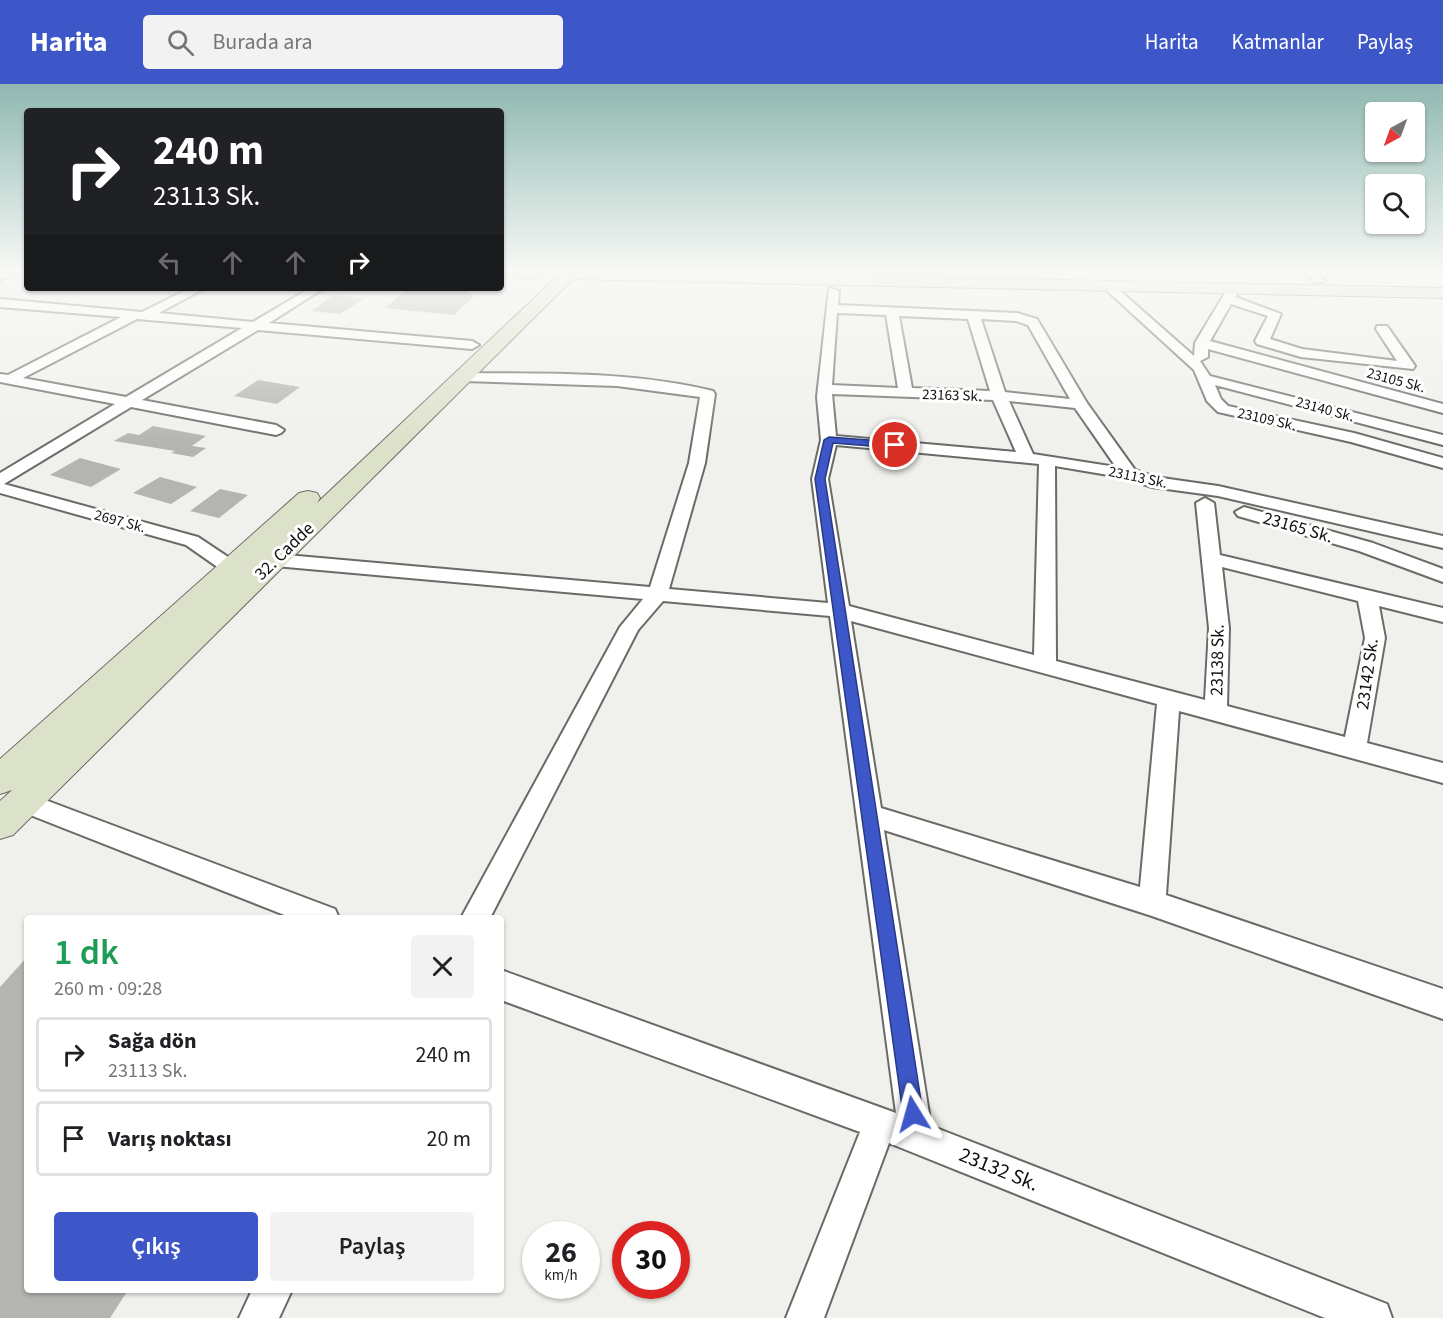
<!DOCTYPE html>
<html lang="tr">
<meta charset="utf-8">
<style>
:root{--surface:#fff;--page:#f2f2f2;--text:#202124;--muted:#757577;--line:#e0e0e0;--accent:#3d57c9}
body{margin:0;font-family:"Source Sans 3",sans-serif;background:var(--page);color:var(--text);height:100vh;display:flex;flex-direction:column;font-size:22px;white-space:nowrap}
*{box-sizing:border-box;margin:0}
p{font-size:20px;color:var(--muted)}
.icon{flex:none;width:33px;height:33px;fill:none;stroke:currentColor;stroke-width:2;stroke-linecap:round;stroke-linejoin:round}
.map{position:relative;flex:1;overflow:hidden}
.panel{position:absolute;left:24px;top:831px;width:480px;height:378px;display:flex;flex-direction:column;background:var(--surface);border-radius:6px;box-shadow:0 2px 4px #0004}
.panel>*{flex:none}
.guide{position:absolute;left:24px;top:24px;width:480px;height:183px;border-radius:6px;box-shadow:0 2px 4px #0004;background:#202124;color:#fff;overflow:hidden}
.needle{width:39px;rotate:221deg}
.buttons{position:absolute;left:1365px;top:18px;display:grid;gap:12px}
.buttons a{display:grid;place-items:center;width:60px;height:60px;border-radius:6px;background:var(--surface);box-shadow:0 2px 4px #0004;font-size:30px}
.speed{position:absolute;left:522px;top:1137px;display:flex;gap:12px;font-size:30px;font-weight:700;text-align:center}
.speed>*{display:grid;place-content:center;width:78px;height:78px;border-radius:50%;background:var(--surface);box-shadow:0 2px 4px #0004;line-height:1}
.speed small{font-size:15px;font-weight:400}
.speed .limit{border:9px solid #d22;background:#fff;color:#111}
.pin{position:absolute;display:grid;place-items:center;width:51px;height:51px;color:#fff;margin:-26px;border:3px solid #fff;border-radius:50%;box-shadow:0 2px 6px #0007}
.me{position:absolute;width:66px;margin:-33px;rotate:352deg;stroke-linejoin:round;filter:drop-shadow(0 0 4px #0008)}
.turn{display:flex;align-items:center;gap:21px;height:126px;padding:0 30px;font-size:27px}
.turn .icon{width:78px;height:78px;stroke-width:2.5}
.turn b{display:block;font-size:42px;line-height:51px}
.lanes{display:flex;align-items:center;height:57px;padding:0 30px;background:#0003;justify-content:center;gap:30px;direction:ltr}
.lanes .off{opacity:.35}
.round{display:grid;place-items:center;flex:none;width:63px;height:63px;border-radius:6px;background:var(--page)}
.headline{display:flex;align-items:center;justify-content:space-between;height:102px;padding:0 30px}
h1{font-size:36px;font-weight:600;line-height:45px;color:#1e9e55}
.cta{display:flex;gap:12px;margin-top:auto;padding:12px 30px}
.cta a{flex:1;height:69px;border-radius:6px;background:var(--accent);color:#fff;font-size:24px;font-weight:600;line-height:69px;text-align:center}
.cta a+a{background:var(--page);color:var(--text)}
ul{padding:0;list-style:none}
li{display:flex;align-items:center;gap:18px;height:75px;margin:0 12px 9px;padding:0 18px;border:3px solid var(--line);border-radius:6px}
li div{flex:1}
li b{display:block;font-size:22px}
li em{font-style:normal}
header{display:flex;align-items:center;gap:36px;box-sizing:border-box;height:84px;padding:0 30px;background:var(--accent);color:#fff}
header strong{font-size:28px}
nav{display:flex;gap:33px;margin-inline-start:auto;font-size:21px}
.search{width:420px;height:54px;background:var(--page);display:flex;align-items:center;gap:15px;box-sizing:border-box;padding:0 21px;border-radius:6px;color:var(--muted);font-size:22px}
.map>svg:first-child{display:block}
.building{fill:#b4b5b1}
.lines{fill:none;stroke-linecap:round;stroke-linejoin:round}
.minor-casing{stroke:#6a6b67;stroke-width:4}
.secondary-casing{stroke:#6a6b67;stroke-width:2}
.minor{fill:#fff;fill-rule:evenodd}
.secondary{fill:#dce1ca;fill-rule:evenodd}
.route{fill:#3d57c9;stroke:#283983;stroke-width:1.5}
.labels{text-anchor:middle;stroke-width:6;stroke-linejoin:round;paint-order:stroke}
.far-street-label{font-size:15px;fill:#10100f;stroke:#fff}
.street-label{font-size:18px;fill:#10100f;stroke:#fff}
.near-street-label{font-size:21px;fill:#10100f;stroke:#fff}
</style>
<header>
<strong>Harita</strong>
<div class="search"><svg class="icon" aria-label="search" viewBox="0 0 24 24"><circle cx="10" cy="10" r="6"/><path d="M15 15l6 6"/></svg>Burada ara</div>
<nav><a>Harita</a><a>Katmanlar</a><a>Paylaş</a></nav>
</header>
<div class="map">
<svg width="1443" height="1234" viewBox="0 0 1443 1234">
<rect width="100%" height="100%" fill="#f0f1ec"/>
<!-- building -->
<path class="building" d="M 409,204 L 465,205 L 473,213 L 454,231 L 385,224 Z
M 334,211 L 363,215 L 340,230 L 311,227 Z
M 258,296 L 300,303 L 277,320 L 234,312 Z
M 153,342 L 206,352 L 192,362 L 206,364 L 193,373 L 171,369 L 175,367 L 114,357 L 128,349 L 139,351 Z
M 80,374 L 121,385 L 91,403 L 50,391 Z
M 160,393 L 197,403 L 171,420 L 133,409 Z
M 220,405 L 248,411 L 219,434 L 190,427 Z
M 27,873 L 27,1206 L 128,1206 L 110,1234 L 0,1234 L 0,903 Z"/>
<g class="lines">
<!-- minor casing -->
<g class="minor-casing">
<path id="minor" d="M 17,188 L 0,196 L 0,189 Z
M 1305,188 L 1317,188 L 1325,197 L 1315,199 Z
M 1103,199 L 1111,199 L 1194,272 L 1195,259 L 1228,204 L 1234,200 L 1240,204 L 1235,213 L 1281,230 L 1270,255 L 1302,265 L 1397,277 L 1376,245 L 1377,242 L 1387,242 L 1415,282 L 1413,285 L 1301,273 L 1257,260 L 1255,257 L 1268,232 L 1231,220 L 1210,257 L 1443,320 L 1443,329 L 1208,265 L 1208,273 L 1200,277 L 1210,292 L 1443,351 L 1443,361 L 1215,301 L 1221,315 L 1228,322 L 1354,349 L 1443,374 L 1443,384 L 1351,358 L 1218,328 L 1207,317 L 1194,286 L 1103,203 Z
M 190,204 L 205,204 L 159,229 L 253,238 L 310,204 L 324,204 L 269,239 L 472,257 L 479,261 L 472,265 L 258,246 L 142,316 L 276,341 L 284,346 L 281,349 L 276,351 L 131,323 L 4,400 L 198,453 L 240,481 L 243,485 L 240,489 L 226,489 L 186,461 L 0,409 L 0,389 L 115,320 L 0,298 L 0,290 L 8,291 L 121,233 L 0,223 L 0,215 L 142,228 ZM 137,235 L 242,244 L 126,313 L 23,294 Z
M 829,204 L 839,207 L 838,221 L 1017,229 L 1037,235 L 1087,319 L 1135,386 L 1155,393 L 1218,402 L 1443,452 L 1443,464 L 1218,412 L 1152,403 L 1126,394 L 1055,382 L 1056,577 L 1205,616 L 1209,544 L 1196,419 L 1205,414 L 1214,419 L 1220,471 L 1443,524 L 1443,538 L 1379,522 L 1385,554 L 1367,659 L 1443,679 L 1443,699 L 1179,627 L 1166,811 L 1443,905 L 1443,935 L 1152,832 L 884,746 L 931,1042 L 1387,1220 L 1392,1234 L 1325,1234 L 889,1059 L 824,1234 L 786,1234 L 860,1048 L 501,916 L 501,886 L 896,1029 L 830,532 L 663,517 L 638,546 L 490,834 L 461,834 L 620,543 L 643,515 L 275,482 L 266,476 L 275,470 L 650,503 L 689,379 L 700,313 L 617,302 L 464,297 L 457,293 L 464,289 C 547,290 632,287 713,307 L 715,310 L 705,379 L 669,505 L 828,519 L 812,395 L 821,356 L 817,313 ZM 837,229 L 886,231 L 898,304 L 832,301 ZM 899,232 L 968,235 L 990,307 L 912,304 ZM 981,235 L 1016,237 L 1028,241 L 1070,315 L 1005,308 ZM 832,310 L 993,316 L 1016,368 L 836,352 ZM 1009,317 L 1075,324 L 1116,383 L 1033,370 ZM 836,361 L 1039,380 L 1034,571 L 849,522 L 828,395 ZM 1222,483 L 1358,517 L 1365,554 L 1345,653 L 1227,622 L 1229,544 ZM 851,537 L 1157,620 L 1140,803 L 881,724 Z
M 1244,423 L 1373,459 L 1443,485 L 1443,498 L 1359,467 L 1238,432 L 1235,428 Z
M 24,708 L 335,825 L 339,834 L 292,834 L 15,725 L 11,718 L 15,711 Z
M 252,1206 L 292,1206 L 279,1234 L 239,1234 Z"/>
</g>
<!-- secondary casing -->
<g class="secondary-casing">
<path id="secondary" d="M 501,188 L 546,188 L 547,189 L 539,194 L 501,193 Z
M 685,188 L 1443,204 L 1443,214 L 573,195 L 13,751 L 0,755 L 0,717 L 12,706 L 0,710 L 0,675 L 299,409 L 308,407 L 317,409 L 320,414 L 317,419 L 561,189 Z"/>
</g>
<!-- minor -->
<use href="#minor" class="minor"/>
<!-- secondary -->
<use href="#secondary" class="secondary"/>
</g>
<!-- sky -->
<linearGradient id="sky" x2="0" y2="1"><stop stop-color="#8fb8b1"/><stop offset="0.52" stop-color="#f8f9f6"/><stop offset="1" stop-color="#f8f9f6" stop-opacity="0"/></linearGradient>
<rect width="1443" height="360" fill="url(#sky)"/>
<!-- route -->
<path class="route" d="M 829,353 L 895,358 L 900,361 L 895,364 L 833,359 L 825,395 L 923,1030 L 920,1037 L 913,1040 L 905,1037 L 903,1030 L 815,395 L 824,356 Z"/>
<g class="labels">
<!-- far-street labels -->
<g class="far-street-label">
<text transform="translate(1396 296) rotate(15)" y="5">23105 Sk.</text>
<text transform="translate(952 311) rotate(2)" y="5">23163 Sk.</text>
<text transform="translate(1325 325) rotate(15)" y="5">23140 Sk.</text>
<text transform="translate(1267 335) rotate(13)" y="5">23109 Sk.</text>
<text transform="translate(1138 393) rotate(12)" y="5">23113 Sk.</text>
<text transform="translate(120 437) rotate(15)" y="5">2697 Sk.</text>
</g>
<!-- street labels -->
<g class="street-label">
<text transform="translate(1298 443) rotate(16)" y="6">23165 Sk.</text>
<text transform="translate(284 467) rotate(-44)" y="6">32. Cadde</text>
<text transform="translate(1217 576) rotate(-89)" y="6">23138 Sk.</text>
<text transform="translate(1367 590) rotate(-82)" y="6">23142 Sk.</text>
</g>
<!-- near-street labels -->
<g class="near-street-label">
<text transform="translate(999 1085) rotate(22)" y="7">23132 Sk.</text>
</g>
</g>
</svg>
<div class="buttons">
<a><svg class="needle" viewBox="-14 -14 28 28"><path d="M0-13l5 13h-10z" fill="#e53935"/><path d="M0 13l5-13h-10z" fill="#757577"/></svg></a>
<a><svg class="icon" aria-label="search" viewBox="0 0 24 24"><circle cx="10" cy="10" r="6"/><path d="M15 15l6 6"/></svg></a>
</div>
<div class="speed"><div>26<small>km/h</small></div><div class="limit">30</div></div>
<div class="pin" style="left:895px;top:361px;background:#d93025"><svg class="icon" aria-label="arrive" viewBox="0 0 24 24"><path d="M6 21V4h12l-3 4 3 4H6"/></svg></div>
<svg class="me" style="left:913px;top:1030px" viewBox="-20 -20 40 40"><path d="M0-17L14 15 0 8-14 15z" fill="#3d57c9" stroke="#fff" stroke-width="4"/></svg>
<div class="guide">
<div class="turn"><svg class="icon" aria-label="right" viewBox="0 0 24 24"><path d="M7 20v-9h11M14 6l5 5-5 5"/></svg><div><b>240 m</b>23113 Sk.</div></div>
<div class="lanes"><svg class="icon off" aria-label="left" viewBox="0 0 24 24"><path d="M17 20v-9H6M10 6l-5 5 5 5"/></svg><svg class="icon off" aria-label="ahead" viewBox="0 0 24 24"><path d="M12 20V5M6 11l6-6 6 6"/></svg><svg class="icon off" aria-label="ahead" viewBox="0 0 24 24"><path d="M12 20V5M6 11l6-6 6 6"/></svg><svg class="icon" aria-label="right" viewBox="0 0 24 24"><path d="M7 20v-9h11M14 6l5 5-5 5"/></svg></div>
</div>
<section class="panel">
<div class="headline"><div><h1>1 dk</h1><p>260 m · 09:28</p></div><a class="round"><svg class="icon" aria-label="close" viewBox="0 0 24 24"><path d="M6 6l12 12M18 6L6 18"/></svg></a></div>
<ul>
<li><svg class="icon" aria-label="right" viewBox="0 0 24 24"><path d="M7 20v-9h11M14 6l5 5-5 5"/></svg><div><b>Sağa dön</b><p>23113 Sk.</p></div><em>240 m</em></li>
<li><svg class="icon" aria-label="arrive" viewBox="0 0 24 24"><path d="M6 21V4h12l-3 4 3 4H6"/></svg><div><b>Varış noktası</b></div><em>20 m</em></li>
</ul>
<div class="cta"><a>Çıkış</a><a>Paylaş</a></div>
</section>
</div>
